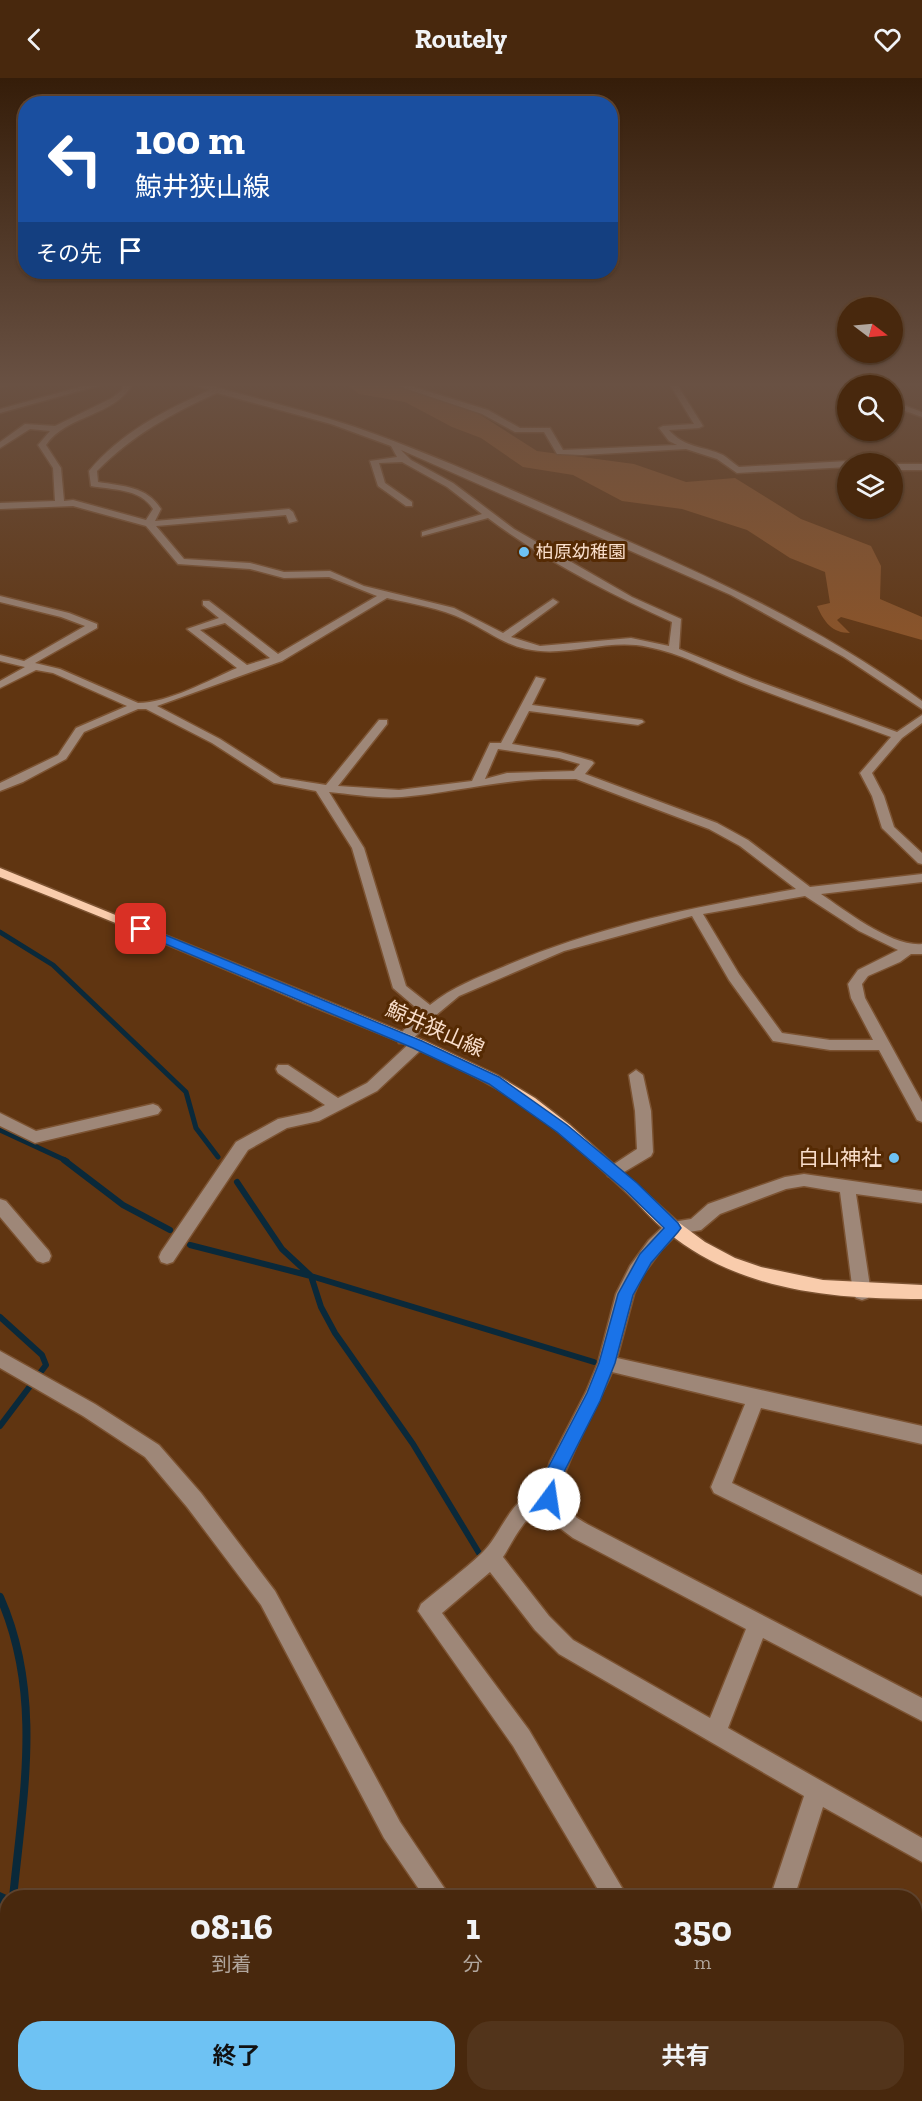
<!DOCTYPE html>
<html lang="ja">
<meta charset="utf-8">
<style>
:root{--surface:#48280d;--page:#52341b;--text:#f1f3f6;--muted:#b1a69d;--line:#60442e;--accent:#6ec2f3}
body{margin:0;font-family:"Zilla Slab","Noto Sans JP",serif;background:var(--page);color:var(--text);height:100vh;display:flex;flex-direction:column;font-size:22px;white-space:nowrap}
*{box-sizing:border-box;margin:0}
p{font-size:20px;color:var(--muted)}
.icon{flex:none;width:33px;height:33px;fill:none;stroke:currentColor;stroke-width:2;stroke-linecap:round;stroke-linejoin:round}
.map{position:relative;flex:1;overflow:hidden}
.sheet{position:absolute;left:0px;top:1812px;width:922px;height:212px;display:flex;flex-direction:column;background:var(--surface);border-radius:24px 24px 0 0;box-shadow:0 2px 4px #0004,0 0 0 2px var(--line)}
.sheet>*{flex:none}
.hud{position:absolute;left:18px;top:18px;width:600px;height:183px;border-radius:24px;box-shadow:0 2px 4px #0004,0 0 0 2px var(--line);background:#1a4fa0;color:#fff;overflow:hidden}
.needle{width:39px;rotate:106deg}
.buttons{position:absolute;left:837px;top:219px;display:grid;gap:12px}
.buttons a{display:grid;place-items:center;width:66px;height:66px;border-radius:50%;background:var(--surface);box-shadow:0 2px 4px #0004,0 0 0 2px var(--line);font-size:30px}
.pin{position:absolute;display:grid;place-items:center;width:51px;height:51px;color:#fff;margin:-26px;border-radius:12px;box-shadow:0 3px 9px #0006}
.me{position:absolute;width:66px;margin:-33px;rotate:14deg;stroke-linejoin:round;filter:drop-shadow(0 0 4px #0008)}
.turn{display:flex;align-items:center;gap:21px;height:126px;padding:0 18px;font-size:27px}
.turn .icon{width:78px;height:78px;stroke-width:2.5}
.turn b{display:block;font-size:42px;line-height:51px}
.then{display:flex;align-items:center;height:57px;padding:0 18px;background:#0003;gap:12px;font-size:22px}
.eta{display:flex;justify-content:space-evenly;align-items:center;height:102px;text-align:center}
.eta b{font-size:36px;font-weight:700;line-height:42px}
.action{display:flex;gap:12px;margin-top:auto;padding:12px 18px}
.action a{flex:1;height:69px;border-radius:24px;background:var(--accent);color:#111;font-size:24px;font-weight:700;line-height:69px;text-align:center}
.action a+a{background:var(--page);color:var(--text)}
header{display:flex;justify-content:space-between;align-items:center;height:78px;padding:0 18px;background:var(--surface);font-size:27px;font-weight:700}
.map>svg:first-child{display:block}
.green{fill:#8d5427}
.water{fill:#0a293a}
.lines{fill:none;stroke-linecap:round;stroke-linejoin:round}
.stream-far2{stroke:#0a293a;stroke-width:5}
.stream-far1{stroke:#0a293a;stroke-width:6}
.stream{stroke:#0a293a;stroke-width:8}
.minor-casing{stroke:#7c5332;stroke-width:3}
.major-casing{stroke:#7c5332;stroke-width:3}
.minor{fill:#9e8778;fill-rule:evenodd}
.major{fill:#f9ccac;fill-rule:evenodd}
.route{fill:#1a73e8;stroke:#114b97;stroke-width:1.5}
.poi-dot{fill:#6ec2f3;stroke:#552a03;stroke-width:2}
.labels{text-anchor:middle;stroke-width:6;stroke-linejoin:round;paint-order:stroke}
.far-poi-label{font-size:18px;fill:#f9decb;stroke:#552a03;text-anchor:start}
.street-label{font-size:21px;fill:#f9decb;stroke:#552a03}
.poi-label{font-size:21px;fill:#f9decb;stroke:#552a03;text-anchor:end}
</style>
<header><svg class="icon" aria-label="back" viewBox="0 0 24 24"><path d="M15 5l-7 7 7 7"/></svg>Routely<svg class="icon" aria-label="heart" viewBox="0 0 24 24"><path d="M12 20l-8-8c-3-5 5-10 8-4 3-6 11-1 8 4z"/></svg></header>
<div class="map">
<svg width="922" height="2023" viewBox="0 0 922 2023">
<rect width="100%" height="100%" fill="#603511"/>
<!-- green -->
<path class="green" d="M 385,305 L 476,334 L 537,373 L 634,386 L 686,404 L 735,400 L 801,441 L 871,468 L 881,488 L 880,521 L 922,539 L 922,562 L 841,539 L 837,542 L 850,555 C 832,555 824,544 817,528 L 830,525 L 825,494 L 790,480 L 747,452 L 682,431 L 622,423 L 573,397 L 523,389 L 481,360 L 452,349 L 405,324 L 359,316 L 346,306 Z"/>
<!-- water -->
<path class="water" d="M 0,1814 L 11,1819 L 8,1820 L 7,2007 L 0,2006 Z
M 47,2016 L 315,2016 L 322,2023 L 57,2023 Z"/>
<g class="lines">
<!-- stream-far2 -->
<path class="stream-far2" d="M 0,854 L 53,887 L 186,1014 L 196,1050 L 218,1079
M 0,1052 L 67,1083"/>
<!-- stream-far1 -->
<path class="stream-far1" d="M 64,1082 L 123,1127 L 170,1152
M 237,1104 L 282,1171 L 311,1198 L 321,1229 L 335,1255 L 413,1366 L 479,1475
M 190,1167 L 311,1198 L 594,1284
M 0,1239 L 42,1277 L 46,1287 L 0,1348"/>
<!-- stream -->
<path class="stream" d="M 0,1519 C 43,1616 23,1718 13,1820"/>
<!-- minor casing -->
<g class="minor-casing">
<path id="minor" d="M 0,305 L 31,305 L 0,308 Z
M 94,305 L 108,305 L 0,335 L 0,331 Z
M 125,305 L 133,305 C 115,339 67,336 46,367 L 61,390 L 64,423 L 73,422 L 146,442 L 153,431 C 140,410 112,412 91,408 L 89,393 C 120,355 165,332 210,312 L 189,305 L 202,305 C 253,320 305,332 355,349 C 438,378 518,415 598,450 C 711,499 822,550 922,623 L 922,631 L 844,579 L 731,517 L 401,372 L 411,382 L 453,405 L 514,451 L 632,519 L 681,541 L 679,571 L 752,601 L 897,654 L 922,637 L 922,645 L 902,660 L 872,695 L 884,718 L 894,749 L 922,775 L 922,786 L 918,785 L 882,750 L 872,718 L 860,695 L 891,659 C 841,640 791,624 741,604 C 711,592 680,575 648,569 C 607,560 567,580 526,571 C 503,566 486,552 465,542 C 440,530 413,526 387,520 L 282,583 L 157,628 L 220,661 L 281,700 L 326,707 L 379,642 L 387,642 L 387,646 L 338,708 L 399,712 L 472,703 L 490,665 L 501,665 L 536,599 L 545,601 L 532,627 L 642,642 L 644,644 L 638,647 L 529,633 L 512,666 L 560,674 L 592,683 L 594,685 L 585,696 L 717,745 L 748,762 L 810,809 L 922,796 L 922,804 L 821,816 C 846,833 892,869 922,866 L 922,876 L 911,876 L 900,884 L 868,898 L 862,906 L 865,920 L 922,1024 L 922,1044 L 917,1042 L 879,972 L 830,972 L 773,963 L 729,902 L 692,838 L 564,873 L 459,918 L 435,938 L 409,965 L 399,965 L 397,961 L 399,957 L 421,934 L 393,910 L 352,770 L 316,713 L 274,705 L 212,665 L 146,631 L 138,631 L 84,654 L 66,681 L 23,704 L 0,713 L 0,705 L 58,677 L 76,650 L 127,628 L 53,595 L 36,592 L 0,610 L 0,603 L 25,589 L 0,583 L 0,577 L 24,583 L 85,548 L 61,539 L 0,524 L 0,518 L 69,535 L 97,546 L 97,550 L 35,585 L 60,591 L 138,625 C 168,625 209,602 237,590 L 187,551 L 219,540 L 203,527 L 203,523 L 209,523 L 278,576 L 377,518 L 329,499 L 284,500 L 250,491 L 178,486 L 146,448 L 73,428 L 0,431 L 0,425 L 55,423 L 53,390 L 38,367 L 50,353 L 30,351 L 0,370 L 0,364 L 25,346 L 55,348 L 112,320 L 121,313 ZM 217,315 L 331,346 L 391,368 L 397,379 L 370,383 L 378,408 L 406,428 L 412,428 L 412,424 L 385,405 L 379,385 L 402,384 L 447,409 L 482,436 L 422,454 L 422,458 L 488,440 C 542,481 610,516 672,544 L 669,568 L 631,560 L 540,568 L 511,559 L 556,526 L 558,524 L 553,521 L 503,555 L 454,530 L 364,508 L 330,493 L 284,494 L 250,485 L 184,481 L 156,448 L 286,437 L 289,445 L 297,443 L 293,434 L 289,431 L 155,443 L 161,431 C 147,408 122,408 98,404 L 97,393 C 132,357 173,335 217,315 ZM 225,545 L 270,580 L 247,587 L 200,552 ZM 498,671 L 559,680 L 580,686 L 574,693 L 507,695 L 485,701 ZM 543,701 L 576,701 L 709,751 L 740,768 L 796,811 C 695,829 597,848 503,889 C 477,900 452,909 430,927 L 406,908 L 364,770 L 329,714 C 352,716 378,721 402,719 C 449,715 496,703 543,701 ZM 805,818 L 859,853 L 898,872 L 858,892 L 848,906 L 851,920 L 873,962 L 830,962 L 782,955 L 739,896 L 703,836 Z
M 389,305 L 401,305 L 488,332 L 520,350 L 550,350 L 563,372 L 677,367 L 669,363 L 659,350 L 663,348 L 694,346 L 669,305 L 676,305 L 703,348 L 699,350 L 669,352 C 684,370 704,368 723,377 C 728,380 734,386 739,389 L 848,383 L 852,386 L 848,386 L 848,389 L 737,395 L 717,381 L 686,371 L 582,377 L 560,376 L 557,376 L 544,354 L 515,354 L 482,336 Z
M 845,305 L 853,305 L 855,308 L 848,308 Z
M 892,323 L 922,334 L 922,339 L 892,328 Z
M 892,386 L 922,386 L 922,392 L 892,392 Z
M 418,961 L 425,966 L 423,970 L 377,1013 L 319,1043 L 287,1050 L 248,1072 L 173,1184 L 167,1186 L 161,1184 L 159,1179 L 161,1174 L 236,1064 L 278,1041 L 311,1034 L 325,1027 L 278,995 L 276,991 L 278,987 L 288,987 L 338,1020 L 367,1005 L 413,962 Z
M 636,992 L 643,997 L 651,1033 L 653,1074 L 651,1078 L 614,1100 L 608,1098 L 606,1094 L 608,1090 L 637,1071 L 635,1033 L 629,997 Z
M 153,1026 L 158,1028 L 161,1032 L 158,1036 L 35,1065 L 0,1048 L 0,1035 L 36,1053 Z
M 804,1096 L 922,1113 L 922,1125 L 856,1116 L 871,1215 L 868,1220 L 862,1222 L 856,1220 L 853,1215 L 840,1114 L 804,1108 L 786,1111 L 720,1136 L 701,1152 L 677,1156 L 661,1172 L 642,1198 L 634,1216 L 617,1280 L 922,1348 L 922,1366 L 761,1330 L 732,1405 L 922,1497 L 922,1518 L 714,1415 L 711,1409 L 745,1326 L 612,1294 C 602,1319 555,1402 559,1422 C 562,1432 579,1441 587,1446 L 922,1620 L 922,1643 L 763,1560 L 728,1650 L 922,1760 L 922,1784 L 823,1729 L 794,1820 L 770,1820 L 804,1718 L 559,1576 L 535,1552 L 490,1494 L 442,1535 L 529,1652 L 628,1820 L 603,1820 L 513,1668 L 418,1533 L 421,1526 C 441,1509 463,1493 482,1475 C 503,1455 509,1419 541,1413 L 550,1384 L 586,1314 L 598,1285 L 616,1216 L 630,1188 L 649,1162 L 667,1145 L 691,1141 L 708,1126 L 785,1099 ZM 544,1431 L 548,1441 L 573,1460 L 746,1551 L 710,1640 L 573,1562 L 549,1538 L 503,1479 C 512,1465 526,1434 544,1431 Z
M 0,1121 L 6,1123 L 49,1173 L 51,1178 L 49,1183 L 43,1185 L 37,1183 L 0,1139 Z
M 0,1273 L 95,1326 L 159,1367 L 201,1415 L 275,1513 L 400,1744 L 451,1820 L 425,1820 L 384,1760 L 261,1527 L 187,1429 L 145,1379 L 83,1338 L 0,1290 Z
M 922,1980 L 922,2011 L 915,2014 L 915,1983 Z
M 534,2016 L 560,2016 L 563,2023 L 537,2023 Z
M 886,2016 L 915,2016 L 912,2023 L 883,2023 Z"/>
</g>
<!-- major casing -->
<g class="major-casing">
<path id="major" d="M 0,790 L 425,963 L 497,997 L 535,1020 L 570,1047 L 678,1144 L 705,1164 L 735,1180 L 761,1189 L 823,1202 L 922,1207 L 922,1221 C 831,1221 740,1213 667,1154 C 652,1142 640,1127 626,1114 C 582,1073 536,1031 483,1003 C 423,971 360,948 297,922 C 199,880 100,837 0,799 Z"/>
</g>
<!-- minor -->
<use href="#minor" class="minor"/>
<!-- major -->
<use href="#major" class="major"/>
</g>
<!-- sky -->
<linearGradient id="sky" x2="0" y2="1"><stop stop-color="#351d09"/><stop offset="0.52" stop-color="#695143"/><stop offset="1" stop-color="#695143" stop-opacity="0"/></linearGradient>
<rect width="922" height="589" fill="url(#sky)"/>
<!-- route -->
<path class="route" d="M 141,847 L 422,963 L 499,999 L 567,1047 L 637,1105 L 678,1145 L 681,1150 L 678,1154 L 651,1185 L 633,1217 L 615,1285 L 600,1323 L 565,1392 L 555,1427 L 549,1430 L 542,1427 L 540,1421 L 548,1390 L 587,1315 L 599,1285 L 618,1216 L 640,1176 L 664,1150 L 626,1113 L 557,1054 L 489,1006 L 413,970 L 137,854 L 135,851 Z"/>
<!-- markers -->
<g class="poi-dot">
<circle cx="524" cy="474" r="6"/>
<circle cx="894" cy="1080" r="6"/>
</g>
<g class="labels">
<!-- far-poi labels -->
<g class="far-poi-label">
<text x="536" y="480">柏原幼稚園</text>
</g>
<!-- street labels -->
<g class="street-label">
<text transform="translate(435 951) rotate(24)" y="7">鯨井狭山線</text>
</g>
<!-- poi labels -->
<g class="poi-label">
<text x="882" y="1087">白山神社</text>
</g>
</g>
</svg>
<div class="buttons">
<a><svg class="needle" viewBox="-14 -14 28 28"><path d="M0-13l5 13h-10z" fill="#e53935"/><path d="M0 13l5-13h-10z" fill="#b1a69d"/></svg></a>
<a><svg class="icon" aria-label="search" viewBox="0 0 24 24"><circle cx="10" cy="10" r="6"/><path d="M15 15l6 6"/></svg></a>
<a><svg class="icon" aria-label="layers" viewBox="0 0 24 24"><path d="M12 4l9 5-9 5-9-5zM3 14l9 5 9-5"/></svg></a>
</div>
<div class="pin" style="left:141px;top:851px;background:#d93025"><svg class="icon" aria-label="arrive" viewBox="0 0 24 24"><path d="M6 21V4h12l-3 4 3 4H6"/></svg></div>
<svg class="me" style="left:549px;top:1421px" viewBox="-20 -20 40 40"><circle r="19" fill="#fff"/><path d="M0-13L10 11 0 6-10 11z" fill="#1a73e8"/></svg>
<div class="hud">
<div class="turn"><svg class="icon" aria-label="left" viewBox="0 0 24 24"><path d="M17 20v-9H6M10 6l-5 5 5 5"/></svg><div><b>100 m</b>鯨井狭山線</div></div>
<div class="then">その先<svg class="icon" aria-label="arrive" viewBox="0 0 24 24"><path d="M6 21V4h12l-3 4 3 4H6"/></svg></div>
</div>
<section class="sheet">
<div class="eta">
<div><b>08:16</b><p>到着</p></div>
<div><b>1</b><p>分</p></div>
<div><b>350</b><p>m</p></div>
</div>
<div class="action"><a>終了</a><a>共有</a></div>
</section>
</div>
